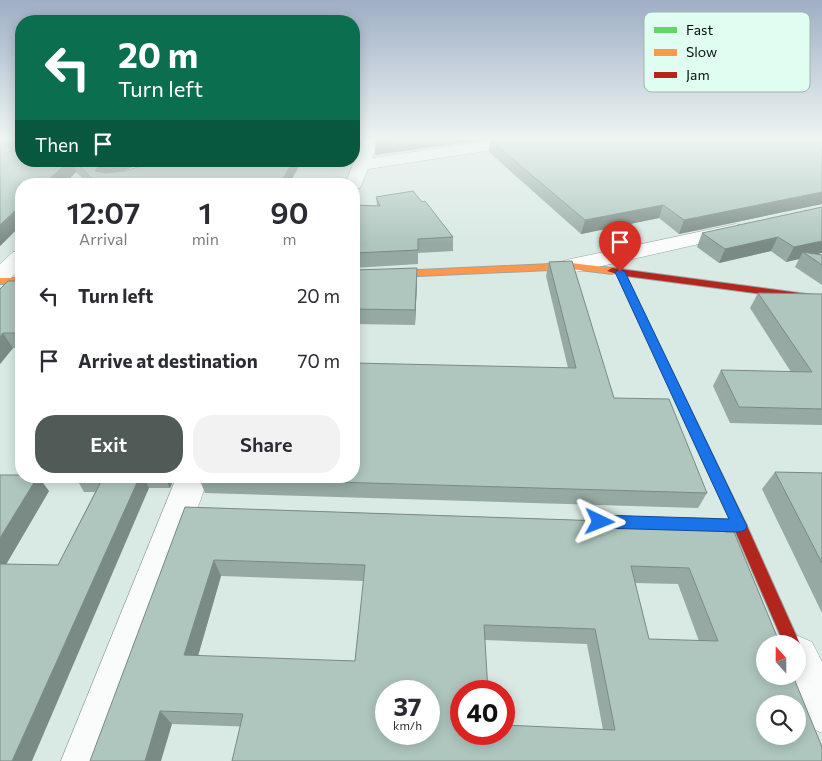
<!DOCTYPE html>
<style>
:root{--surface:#fff;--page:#f2f2f3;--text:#2b2b33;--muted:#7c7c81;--accent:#505b57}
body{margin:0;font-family:Commissioner,sans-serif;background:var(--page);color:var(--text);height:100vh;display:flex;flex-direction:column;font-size:19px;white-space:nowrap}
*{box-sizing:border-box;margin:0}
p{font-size:16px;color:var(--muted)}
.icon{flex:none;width:28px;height:28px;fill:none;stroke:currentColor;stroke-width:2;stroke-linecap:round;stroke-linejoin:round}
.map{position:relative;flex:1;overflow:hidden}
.side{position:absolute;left:15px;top:178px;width:345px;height:305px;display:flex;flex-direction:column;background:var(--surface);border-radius:20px;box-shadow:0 2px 12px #0003}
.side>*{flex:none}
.guide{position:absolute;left:15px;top:15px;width:345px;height:152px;border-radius:20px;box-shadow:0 2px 12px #0003;background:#0b6e4f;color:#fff;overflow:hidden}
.needle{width:32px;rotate:339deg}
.buttons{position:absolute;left:756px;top:635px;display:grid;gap:10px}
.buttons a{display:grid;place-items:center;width:50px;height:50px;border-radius:50%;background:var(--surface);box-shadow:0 2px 12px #0003;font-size:25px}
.speed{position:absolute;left:375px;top:680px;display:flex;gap:10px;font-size:25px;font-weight:700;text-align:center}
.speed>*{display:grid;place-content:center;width:65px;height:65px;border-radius:50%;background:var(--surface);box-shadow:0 2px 12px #0003;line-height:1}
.speed small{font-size:12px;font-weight:400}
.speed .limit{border:8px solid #d22;background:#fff;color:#111}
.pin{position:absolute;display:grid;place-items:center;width:42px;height:42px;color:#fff;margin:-51px -21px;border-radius:50% 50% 50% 0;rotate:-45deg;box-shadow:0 0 5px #0007}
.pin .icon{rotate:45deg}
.me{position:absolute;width:55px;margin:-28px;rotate:92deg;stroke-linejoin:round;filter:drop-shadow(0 0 4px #0008)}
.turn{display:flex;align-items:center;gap:18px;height:105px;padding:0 20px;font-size:22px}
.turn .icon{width:65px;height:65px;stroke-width:2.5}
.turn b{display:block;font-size:35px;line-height:42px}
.then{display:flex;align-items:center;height:48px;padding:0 20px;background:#0003;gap:10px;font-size:19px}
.eta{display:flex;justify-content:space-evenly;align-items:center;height:85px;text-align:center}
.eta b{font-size:30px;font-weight:600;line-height:35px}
.button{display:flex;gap:10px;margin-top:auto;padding:10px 20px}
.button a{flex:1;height:58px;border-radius:20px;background:var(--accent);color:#fff;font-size:20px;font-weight:600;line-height:58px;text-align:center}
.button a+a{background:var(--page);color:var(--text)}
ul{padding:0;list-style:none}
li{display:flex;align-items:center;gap:15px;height:65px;padding:0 20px}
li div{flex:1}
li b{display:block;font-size:19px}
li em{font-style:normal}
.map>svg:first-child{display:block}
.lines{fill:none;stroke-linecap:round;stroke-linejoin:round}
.street-casing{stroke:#9aa6a2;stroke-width:1}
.fast-casing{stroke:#9aa6a2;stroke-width:2}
.slow-casing{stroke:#9aa6a2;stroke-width:2}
.jam-casing{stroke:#9aa6a2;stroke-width:2}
.street{fill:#f9fcfb;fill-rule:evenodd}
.fast{fill:#63d668;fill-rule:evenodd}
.slow{fill:#ff974d;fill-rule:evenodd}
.jam{fill:#b3261e;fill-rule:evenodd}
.wall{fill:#96aaa3;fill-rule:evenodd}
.shaded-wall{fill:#7a8b85}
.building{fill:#aec6be;stroke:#7a8b85;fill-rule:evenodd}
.route{fill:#1a73e8;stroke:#114b97}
.key{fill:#e0fdf2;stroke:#9fb6ad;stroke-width:1}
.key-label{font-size:14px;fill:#060f0c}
</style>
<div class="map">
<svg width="822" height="761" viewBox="0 0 822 761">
<rect width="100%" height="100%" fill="#d9e9e3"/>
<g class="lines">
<!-- street casing -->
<g class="street-casing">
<path id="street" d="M 364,138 L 380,138 L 372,158 L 509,138 L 546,138 L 544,141 L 538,143 L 368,169 L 360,188 L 354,189 L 354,184 L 345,184 Z
M 736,224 L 743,226 L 746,230 L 743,234 L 571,273 L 563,271 L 560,266 L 563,261 L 571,259 Z
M 21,251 L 21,268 L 8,281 L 0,283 L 0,264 L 13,252 Z
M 177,476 L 209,476 L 107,761 L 61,761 Z
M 798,636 L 812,642 L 822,662 L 822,733 L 807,726 L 786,676 L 798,676 L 798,644 L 783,644 L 784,642 Z"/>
</g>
<!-- fast casing -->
<g class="fast-casing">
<path id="fast" d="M 685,518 L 740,520 L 745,522 L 747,526 L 745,530 L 740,532 L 685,530 L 680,528 L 678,524 L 680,520 Z"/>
</g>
<!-- slow casing -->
<g class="slow-casing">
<path id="slow" d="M 571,263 L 612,268 L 617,271 L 612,274 L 571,269 L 354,279 L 354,273 Z
M 0,278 L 21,278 L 21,284 L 0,284 Z"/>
</g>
<!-- jam casing -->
<g class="jam-casing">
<path id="jam" d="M 612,268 L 822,296 L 822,302 L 626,276 L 747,526 L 800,644 L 798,650 L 798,644 L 784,644 L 733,526 L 617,274 L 607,271 Z"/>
</g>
<!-- street -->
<use href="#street" class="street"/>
<!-- fast -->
<use href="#fast" class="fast"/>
<!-- slow -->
<use href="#slow" class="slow"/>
<!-- jam -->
<use href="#jam" class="jam"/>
</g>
<!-- wall -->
<path class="wall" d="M 0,138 L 21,161 L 141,161 L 135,166 L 121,172 L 302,161 L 289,184 L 89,184 L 76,172 L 64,184 L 21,184 L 21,225 L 0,246 Z
M 822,138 L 822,204 L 679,234 L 659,218 L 581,234 L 489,152 L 490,140 Z
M 376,197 L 422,202 L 453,237 L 453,251 L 418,253 L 418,264 L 354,268 L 354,205 L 377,206 Z
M 822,207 L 818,254 L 822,255 L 822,285 L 795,267 L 799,259 L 786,262 L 771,251 L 719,263 L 697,247 L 702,233 Z
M 549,262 L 614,398 L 707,493 L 698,508 L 205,493 L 199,478 L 568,368 L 546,276 Z
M 354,270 L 417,282 L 415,325 L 354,324 Z
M 21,281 L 21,348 L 13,348 L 0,364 L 0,289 Z
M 758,293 L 822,294 L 822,425 L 730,423 L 713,386 L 721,370 L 791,372 L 750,308 Z
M 775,472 L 822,473 L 822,613 L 762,489 Z
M 0,475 L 49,491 L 6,564 L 58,565 L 95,492 L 84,492 L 75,476 L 175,476 L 170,488 L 149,488 L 0,761 Z
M 185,507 L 723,525 L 822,747 L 172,724 L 90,761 ZM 221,576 L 364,581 L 355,661 L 198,656 ZM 635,583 L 678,584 L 699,641 L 649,639 ZM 485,640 L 587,644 L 603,730 L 461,734 Z"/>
<!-- shaded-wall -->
<path class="shaded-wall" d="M 357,138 L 363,138 L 354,158 L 354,144 Z
M 411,138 L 497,138 L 375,155 L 375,143 Z
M 69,161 L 72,161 L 76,172 L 64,184 L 44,184 Z
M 111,161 L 141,161 L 135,166 L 104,178 L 95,171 L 99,165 Z
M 293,161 L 302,161 L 289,184 L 280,184 Z
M 822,192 L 822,204 L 679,234 L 684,220 Z
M 21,205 L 21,225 L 0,246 L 0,225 Z
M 663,205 L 659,218 L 581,234 L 585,220 Z
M 778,237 L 771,251 L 719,263 L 725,249 Z
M 822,241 L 822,253 L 809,256 L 803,252 L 799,259 L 786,262 L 794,247 Z
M 417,268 L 417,282 L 415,325 L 415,310 Z
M 3,333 L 13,348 L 0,364 L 0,337 Z
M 38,476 L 49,491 L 0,575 L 0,538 Z
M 140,476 L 143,476 L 149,488 L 32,761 L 12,761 Z
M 164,476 L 175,476 L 170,488 Z
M 214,560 L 221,576 L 194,670 L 184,655 Z
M 160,711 L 172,724 L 161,761 L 145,761 Z"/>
<!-- building -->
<path class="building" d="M 0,138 L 21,138 L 21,161 L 69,161 L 44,184 L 21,184 L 21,205 L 0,225 Z
M 354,138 L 357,138 L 354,144 Z
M 377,138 L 411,138 L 375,143 Z
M 506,138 L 822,138 L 822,192 L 684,220 L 663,205 L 585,220 L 490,140 Z
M 74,161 L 111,161 L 99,165 L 95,171 L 106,173 L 124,171 L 139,167 L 147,161 L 293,161 L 280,184 L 98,184 Z
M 413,191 L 422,202 L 425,201 L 453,237 L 418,239 L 418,250 L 354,253 L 354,205 L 380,206 L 376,197 Z
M 822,207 L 822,241 L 794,247 L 778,237 L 725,249 L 702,233 Z
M 803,252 L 822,255 L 822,265 Z
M 572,261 L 614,398 L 669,399 L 707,493 L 199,478 L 199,476 L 354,476 L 354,363 L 576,368 L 549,262 Z
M 417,268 L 415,310 L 354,309 L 354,270 Z
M 8,281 L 21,281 L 21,333 L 3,333 L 0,337 L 0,289 Z
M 758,293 L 822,294 L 822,409 L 739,407 L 721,370 L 812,372 Z
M 775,472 L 822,473 L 822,563 Z
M 0,475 L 21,475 L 21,476 L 38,476 L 0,538 Z
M 75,476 L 140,476 L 12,761 L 0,761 L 0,564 L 58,565 L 103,478 Z
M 185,507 L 723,525 L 725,532 L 734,532 L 780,644 L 765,644 L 765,676 L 793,676 L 822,747 L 822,761 L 232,761 L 243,714 L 160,711 L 145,761 L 90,761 ZM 214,560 L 365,565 L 355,661 L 184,655 ZM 631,566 L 689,568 L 718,641 L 649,639 ZM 484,625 L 595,629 L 615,730 L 504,725 L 504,734 L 461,734 L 461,691 L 488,691 ZM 386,691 L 429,691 L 429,734 L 386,734 ZM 765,704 L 798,704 L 798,736 L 765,736 Z"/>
<!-- sky -->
<linearGradient id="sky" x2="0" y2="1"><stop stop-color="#9faec6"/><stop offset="0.57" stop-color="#eef5f2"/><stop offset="1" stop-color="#eef5f2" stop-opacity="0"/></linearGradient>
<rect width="822" height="244" fill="url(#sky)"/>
<!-- route -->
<path class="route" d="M 620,269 L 625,272 L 745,522 L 747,526 L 745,530 L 740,532 L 600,528 L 595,526 L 593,522 L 595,517 L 600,515 L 729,519 L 615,272 Z"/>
<!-- legend -->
<rect x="644" y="12" width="166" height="80" rx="8" class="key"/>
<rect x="654" y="27" width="23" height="6" fill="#63d668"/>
<rect x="654" y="49" width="23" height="7" fill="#ff974d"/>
<rect x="654" y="72" width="23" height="6" fill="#b3261e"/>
<g class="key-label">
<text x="686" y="35">Fast</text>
<text x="686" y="57">Slow</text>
<text x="686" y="80">Jam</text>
</g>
</svg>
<div class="buttons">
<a><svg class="needle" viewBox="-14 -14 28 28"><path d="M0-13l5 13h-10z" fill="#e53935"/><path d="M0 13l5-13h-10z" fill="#7c7c81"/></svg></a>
<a><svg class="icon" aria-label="search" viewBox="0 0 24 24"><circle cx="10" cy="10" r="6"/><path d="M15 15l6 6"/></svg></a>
</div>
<div class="speed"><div>37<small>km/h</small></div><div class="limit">40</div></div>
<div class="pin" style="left:620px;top:272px;background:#d93025"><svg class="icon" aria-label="arrive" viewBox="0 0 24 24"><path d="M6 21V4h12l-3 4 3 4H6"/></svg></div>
<svg class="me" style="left:600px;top:522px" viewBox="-20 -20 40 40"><path d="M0-17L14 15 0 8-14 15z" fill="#1a73e8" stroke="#fff" stroke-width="4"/></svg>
<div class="guide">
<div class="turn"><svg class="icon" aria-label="left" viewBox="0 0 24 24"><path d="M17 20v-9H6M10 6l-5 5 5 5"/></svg><div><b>20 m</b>Turn left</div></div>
<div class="then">Then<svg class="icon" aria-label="arrive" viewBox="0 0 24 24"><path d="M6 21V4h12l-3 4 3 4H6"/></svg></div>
</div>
<section class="side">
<div class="eta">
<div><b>12:07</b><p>Arrival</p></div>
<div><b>1</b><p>min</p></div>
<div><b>90</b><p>m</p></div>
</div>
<ul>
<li><svg class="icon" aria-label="left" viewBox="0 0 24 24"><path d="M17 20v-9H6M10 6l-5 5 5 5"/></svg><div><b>Turn left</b></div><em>20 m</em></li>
<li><svg class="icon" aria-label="arrive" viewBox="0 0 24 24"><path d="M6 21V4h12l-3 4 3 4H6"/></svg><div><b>Arrive at destination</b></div><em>70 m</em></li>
</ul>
<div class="button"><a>Exit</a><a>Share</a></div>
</section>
</div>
